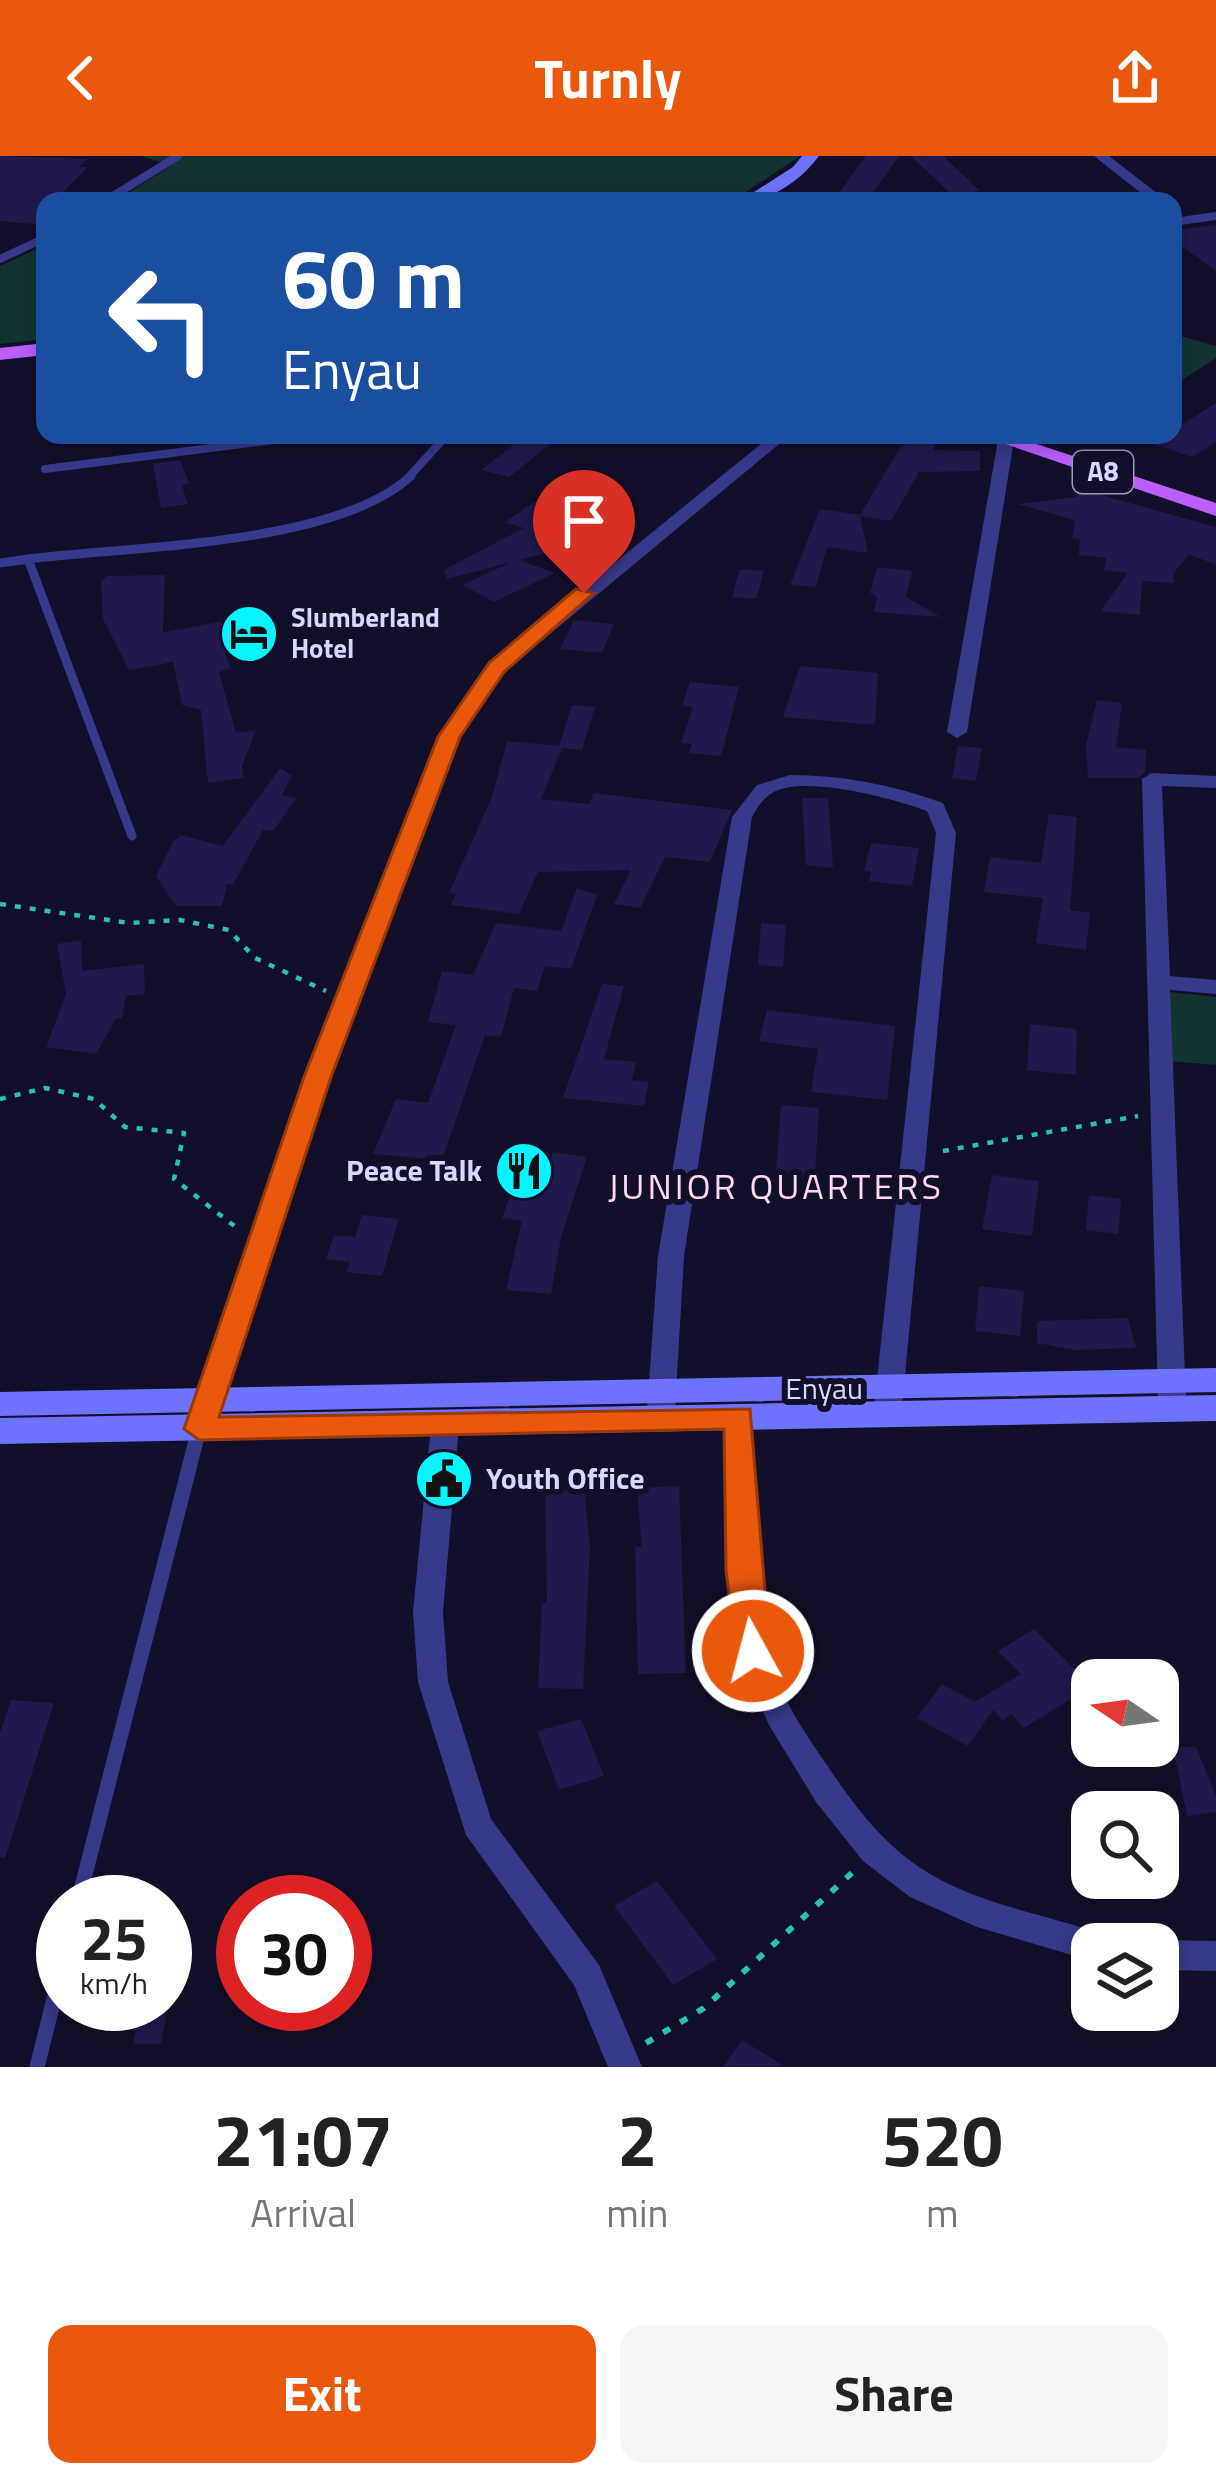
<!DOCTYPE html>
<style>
:root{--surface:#fff;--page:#f6f6f6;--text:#222;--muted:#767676;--accent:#ea580c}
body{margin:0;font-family:"Titillium Web",sans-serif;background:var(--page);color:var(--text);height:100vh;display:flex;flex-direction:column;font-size:45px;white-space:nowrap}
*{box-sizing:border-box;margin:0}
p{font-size:39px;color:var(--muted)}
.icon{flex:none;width:66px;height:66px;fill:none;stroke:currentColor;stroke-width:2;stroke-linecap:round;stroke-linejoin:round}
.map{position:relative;height:1911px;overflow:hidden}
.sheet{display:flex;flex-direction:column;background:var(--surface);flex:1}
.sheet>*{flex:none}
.hud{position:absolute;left:36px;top:36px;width:1146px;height:252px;border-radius:24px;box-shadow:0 6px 18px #0003;background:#1a4fa0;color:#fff;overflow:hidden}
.needle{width:78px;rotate:283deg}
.tools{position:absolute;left:1071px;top:1503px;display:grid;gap:24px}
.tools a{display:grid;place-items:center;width:108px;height:108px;border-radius:24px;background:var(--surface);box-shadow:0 6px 18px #0003;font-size:60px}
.speed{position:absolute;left:36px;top:1719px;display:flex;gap:24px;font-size:60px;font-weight:700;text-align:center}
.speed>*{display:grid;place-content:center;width:156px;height:156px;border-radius:50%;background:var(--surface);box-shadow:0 6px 18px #0003;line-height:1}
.speed small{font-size:30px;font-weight:400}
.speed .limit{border:18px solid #d22;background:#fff;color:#111}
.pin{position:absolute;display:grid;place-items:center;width:102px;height:102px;color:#fff;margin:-123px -51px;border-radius:50% 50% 50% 0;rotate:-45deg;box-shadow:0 0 12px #0007}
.pin .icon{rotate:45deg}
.me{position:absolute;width:132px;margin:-66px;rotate:353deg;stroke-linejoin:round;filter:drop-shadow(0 0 9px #0008)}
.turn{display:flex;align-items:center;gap:42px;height:252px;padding:0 48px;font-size:54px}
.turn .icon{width:156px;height:156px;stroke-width:2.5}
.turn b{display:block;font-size:84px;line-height:102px}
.eta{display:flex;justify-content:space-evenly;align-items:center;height:204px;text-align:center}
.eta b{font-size:72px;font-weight:700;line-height:84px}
.button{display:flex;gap:24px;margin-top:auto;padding:24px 48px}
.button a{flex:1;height:138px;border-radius:24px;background:var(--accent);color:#fff;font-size:48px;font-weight:700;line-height:138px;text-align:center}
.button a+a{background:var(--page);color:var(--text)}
header{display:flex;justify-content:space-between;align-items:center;height:156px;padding:0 48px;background:var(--accent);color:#fff;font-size:54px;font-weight:700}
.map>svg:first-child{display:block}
.green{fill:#113431}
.building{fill:#21194c}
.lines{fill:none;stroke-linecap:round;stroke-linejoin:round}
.path-far1{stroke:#28c2b0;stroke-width:4.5;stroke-dasharray:6 9;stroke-linecap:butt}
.path{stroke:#28c2b0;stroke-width:6;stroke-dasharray:8 12;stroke-linecap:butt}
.lane-far2{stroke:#37398b;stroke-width:8}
.lane-far1{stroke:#37398b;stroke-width:9}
.lane{stroke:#37398b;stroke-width:15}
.street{fill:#37398b;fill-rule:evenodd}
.secondary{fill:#6e73ff;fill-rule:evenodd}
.primary{fill:#b95eff;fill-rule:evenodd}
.route{fill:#ea580c;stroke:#983908;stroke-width:3}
.labels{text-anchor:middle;stroke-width:12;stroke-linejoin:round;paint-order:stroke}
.shield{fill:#120f2a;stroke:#9d9bbf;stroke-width:3}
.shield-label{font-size:27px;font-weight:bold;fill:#d9d7ff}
.far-poi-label{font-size:27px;font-weight:bold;fill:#d9d7ff;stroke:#120f2a;text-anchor:start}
.poi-label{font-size:30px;font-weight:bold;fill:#d9d7ff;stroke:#120f2a;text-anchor:end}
.street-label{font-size:30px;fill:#d9d7ff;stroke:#120f2a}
.quarter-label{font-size:36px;letter-spacing:3px;fill:#ffd9f4;stroke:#120f2a}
</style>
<header><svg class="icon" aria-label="back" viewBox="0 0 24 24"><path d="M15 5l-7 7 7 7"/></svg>Turnly<svg class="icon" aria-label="share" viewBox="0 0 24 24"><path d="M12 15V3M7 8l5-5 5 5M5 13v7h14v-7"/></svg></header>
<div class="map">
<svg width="1216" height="1911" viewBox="0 0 1216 1911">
<rect width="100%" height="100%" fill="#120f2a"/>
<!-- green -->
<path class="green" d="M 141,0 L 800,0 L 732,45 L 116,45 L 172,9 Z
M 45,89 L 45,183 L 0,188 L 0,110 Z
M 1173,178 L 1216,190 L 1216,202 L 1173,230 Z
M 1169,836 L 1216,841 L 1216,909 L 1170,905 Z"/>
<!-- building -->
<path class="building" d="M 0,0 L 87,3 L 79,11 L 88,11 L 54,45 L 45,45 L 45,69 L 0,65 Z
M 866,0 L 899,0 L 867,45 L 833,45 Z
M 911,0 L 943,0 L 979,34 L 955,42 Z
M 1216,69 L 1216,115 L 1173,84 L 1173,74 Z
M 1216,247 L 1216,286 L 1192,301 L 1151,287 L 1173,279 L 1173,274 Z
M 526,279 L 562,279 L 509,321 L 481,314 Z
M 922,279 L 934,279 L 934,294 L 980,295 L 980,315 L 919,316 L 891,365 L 860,360 L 868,397 L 827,391 L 816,431 L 790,429 L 820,353 L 860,359 L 900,292 Z
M 180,304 L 189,327 L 182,330 L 188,348 L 161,352 L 153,308 Z
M 562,327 L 592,335 L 576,348 L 621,365 L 598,378 L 600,383 L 519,404 L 555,417 L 494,446 L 462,429 L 512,406 L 447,423 L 444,414 L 524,372 L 505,366 Z
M 1083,334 L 1216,371 L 1216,409 L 1189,398 L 1173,418 L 1174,427 L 1142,425 L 1140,459 L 1100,455 L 1128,417 L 1104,414 L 1106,402 L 1079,399 L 1080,383 L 1072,382 L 1075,364 L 1018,348 L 1076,341 Z
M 877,411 L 912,415 L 906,441 L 941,461 L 874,456 L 877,441 L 870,437 Z
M 740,413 L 764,415 L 756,443 L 732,441 Z
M 165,419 L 163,476 L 225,465 L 241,495 L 225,498 L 231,512 L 219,516 L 236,577 L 256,574 L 242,610 L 244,622 L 208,627 L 201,554 L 182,549 L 173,506 L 129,514 L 103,463 L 101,425 L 107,420 Z
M 574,464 L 614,468 L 602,497 L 560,493 Z
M 800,510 L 878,517 L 875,569 L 783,561 Z
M 690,526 L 739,531 L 721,600 L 689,597 L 692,588 L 681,587 L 693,551 L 682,550 Z
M 1097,544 L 1122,547 L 1116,591 L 1146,594 L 1145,616 L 1138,622 L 1088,622 L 1086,588 Z
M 572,549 L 595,551 L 582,594 L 562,592 L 541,643 L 589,648 L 594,637 L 732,654 L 710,706 L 665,701 L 640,752 L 614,748 L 631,714 L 538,716 L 519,758 L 451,749 L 456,738 L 449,737 L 492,641 L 507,585 L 559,590 Z
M 958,590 L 982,592 L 976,625 L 952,622 Z
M 280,612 L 292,620 L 282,639 L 297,642 L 273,675 L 263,674 L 233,729 L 227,728 L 222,750 L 176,750 L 156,720 L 173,686 L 181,679 L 223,690 Z
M 802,642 L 828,642 L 833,712 L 806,709 Z
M 1049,658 L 1077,661 L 1070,754 L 1090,757 L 1086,794 L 1036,787 L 1043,742 L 984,736 L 990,701 L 1041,707 Z
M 871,687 L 919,692 L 912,730 L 869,725 L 871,716 L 864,715 Z
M 577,732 L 597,739 L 571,813 L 545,810 L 537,835 L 514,832 L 501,881 L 485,879 L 442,1004 L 373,998 L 396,943 L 428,947 L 456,869 L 428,866 L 442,815 L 473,819 L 496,767 L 561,775 Z
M 761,767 L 786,769 L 783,811 L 758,809 Z
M 81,784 L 82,815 L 144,808 L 145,838 L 126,840 L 122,862 L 116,862 L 96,898 L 46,891 L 66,838 L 57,788 Z
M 602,828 L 624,830 L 604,903 L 636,906 L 632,924 L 649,926 L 644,950 L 563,942 Z
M 767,854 L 895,870 L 887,944 L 811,936 L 818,893 L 759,885 Z
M 1030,868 L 1077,873 L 1076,919 L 1027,914 Z
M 781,949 L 819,952 L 814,1034 L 775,1031 Z
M 553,996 L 587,1001 L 561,1081 L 551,1138 L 506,1134 L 522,1065 L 502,1062 L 517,1019 L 544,1023 Z
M 992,1019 L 1039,1025 L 1032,1080 L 982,1073 Z
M 1089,1039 L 1121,1043 L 1118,1078 L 1086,1074 Z
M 362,1059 L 399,1063 L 382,1120 L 346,1116 L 350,1106 L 326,1103 L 334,1079 L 355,1081 Z
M 979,1130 L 1024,1135 L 1020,1180 L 975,1175 Z
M 1128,1162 L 1136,1192 L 1074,1194 L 1037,1187 L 1037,1165 Z
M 679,1330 L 686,1517 L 638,1518 L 635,1391 L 642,1391 L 637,1332 Z
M 545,1331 L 584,1331 L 590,1391 L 583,1533 L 538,1532 L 542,1447 L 547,1447 Z
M 1034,1473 L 1092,1530 L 1024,1572 L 1011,1558 L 1003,1564 L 993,1554 L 968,1590 L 917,1562 L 942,1528 L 975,1546 L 1021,1518 L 998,1495 Z
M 11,1544 L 54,1547 L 5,1702 L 0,1701 L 0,1577 Z
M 581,1563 L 604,1620 L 559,1634 L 537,1575 Z
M 1173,1591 L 1196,1591 L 1216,1640 L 1216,1656 L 1187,1660 Z
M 657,1725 L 717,1803 L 673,1829 L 614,1750 Z
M 140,1848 L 168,1848 L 161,1888 L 133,1888 Z
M 742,1884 L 786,1911 L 723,1911 Z"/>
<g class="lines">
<!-- path-far1 -->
<path class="path-far1" d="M 0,748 L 129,767 L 180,764 L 229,774 L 255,802 L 326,835
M 0,943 L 45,932 L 94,943 L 125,971 L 184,977 L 174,1023 L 237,1072
M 943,995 L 1138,960"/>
<!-- path -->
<path class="path" d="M 646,1887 L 704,1852 L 854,1715"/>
<!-- lane-far2 -->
<path class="lane-far2" d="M 105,45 L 178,0
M 0,103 L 45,82
M 45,313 L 314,279
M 407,323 L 447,279"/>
<!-- lane-far1 -->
<path class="lane-far1" d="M 0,407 L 28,403
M 132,680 L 28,403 C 130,390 335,390 411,320"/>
<!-- lane -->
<path class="lane" d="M 78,1746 L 199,1273
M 37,1911 L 63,1807"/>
<!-- street -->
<path class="street" d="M 1094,0 L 1109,0 L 1167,45 L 1151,45 Z
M 1216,56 L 1216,64 L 1173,70 L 1173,62 Z
M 772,279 L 790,279 L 504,516 L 459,581 L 329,921 L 216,1258 L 212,1265 L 192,1265 L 188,1258 L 305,921 L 439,581 L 490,508 Z
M 1006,279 L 1014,284 L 967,576 L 957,582 L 947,576 L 998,284 Z
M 1152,617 L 1216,620 L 1216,632 L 1162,630 L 1170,820 L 1216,824 L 1216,838 L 1170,834 L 1186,1245 L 1182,1252 L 1162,1252 L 1158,1245 L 1142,623 Z
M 790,619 C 841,619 894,629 943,647 L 956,677 L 902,1251 L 898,1258 L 878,1258 L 874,1251 L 936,677 L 927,655 C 893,642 812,621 778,634 C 765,639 758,650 752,661 L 684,1100 L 675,1254 L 671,1261 L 651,1261 L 647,1254 L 658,1100 L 732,661 L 757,629 Z
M 739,1251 L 749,1254 L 753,1261 C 755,1344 747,1438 775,1517 C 788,1555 813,1588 835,1621 C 863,1662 894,1699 939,1723 C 991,1751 1049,1759 1104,1779 L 1108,1788 L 1092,1788 L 1092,1805 L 977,1771 L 910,1741 L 863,1705 L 816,1646 L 769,1569 L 741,1506 L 728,1405 L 725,1261 L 729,1254 Z
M 445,1260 L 455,1263 L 459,1270 L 443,1456 L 448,1526 L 491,1663 L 599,1809 L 642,1911 L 608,1911 L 574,1829 L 466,1679 L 418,1526 L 413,1456 L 431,1270 L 435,1263 Z
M 1158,1784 L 1216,1785 L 1216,1815 L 1158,1814 L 1158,1788 L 1147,1788 Z"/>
<!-- secondary -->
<path class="secondary" d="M 802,0 L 819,0 C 800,25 772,45 740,45 L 793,11 Z
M 1216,1212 L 1216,1236 L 0,1260 L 0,1236 Z
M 1216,1239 L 1216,1265 L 0,1288 L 0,1262 Z"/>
<!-- primary -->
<path class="primary" d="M 45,187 L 45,199 L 0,204 L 0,192 Z
M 979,279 L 1009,279 L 1216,347 L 1216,360 Z"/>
</g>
<!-- route -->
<path class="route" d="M 576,433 L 594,437 L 504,516 L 460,581 L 331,921 L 219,1261 L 750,1253 L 770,1495 L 765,1505 L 741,1505 L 736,1495 L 726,1414 L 724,1273 L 199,1284 L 184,1273 L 304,921 L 438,581 L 489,507 Z"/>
<!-- icons -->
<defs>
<g id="hotel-disc" transform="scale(3)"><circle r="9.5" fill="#03f5ff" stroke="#120f2a"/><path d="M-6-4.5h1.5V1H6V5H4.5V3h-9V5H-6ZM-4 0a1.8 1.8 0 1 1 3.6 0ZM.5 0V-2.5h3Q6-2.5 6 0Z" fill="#111"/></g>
<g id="restaurant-disc" transform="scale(3)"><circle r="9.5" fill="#03f5ff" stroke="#120f2a"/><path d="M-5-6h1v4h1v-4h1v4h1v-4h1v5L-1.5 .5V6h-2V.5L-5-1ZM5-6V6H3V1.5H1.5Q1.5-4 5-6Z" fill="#111"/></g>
<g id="civic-disc" transform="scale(3)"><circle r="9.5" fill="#03f5ff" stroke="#120f2a"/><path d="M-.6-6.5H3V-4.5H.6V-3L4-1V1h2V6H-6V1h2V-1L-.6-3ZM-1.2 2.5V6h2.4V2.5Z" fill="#111"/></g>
</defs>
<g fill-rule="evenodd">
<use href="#hotel-disc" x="249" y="478"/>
<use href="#restaurant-disc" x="524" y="1015"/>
<use href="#civic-disc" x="444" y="1323"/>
</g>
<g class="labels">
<!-- shield labels -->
<rect class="shield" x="1073" y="295" width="60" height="42" rx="9"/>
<g class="shield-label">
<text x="1103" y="325">A8</text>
</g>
<!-- far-poi labels -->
<g class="far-poi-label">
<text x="291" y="471">Slumberland<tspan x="291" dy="31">Hotel</tspan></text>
</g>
<!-- poi labels -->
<g class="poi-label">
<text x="482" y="1025">Peace Talk</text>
<text x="486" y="1333" text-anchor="start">Youth Office</text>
</g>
<!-- street labels -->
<g class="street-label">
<text x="824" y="1243">Enyau</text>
</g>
<!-- quarter labels -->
<g class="quarter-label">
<text x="776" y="1043">JUNIOR QUARTERS</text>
</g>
</g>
</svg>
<div class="tools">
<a><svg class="needle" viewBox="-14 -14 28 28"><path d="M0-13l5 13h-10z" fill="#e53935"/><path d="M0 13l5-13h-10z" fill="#767676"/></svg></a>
<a><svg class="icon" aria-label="search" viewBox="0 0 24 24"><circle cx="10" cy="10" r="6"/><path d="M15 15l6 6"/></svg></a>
<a><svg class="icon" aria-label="layers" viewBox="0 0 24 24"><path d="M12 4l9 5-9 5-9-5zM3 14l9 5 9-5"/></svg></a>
</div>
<div class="speed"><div>25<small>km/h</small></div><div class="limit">30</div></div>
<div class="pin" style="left:584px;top:437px;background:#d93025"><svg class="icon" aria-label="arrive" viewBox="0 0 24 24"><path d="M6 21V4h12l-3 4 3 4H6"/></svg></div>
<svg class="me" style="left:753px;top:1495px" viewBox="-20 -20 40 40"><circle r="17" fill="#ea580c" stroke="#fff" stroke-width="3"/><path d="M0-11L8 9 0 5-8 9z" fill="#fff"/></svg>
<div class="hud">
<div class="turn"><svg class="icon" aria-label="left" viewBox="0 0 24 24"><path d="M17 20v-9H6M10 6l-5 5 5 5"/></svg><div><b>60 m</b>Enyau</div></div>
</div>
</div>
<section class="sheet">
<div class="eta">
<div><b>21:07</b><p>Arrival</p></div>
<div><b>2</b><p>min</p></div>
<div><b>520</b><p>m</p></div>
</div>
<div class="button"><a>Exit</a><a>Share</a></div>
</section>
